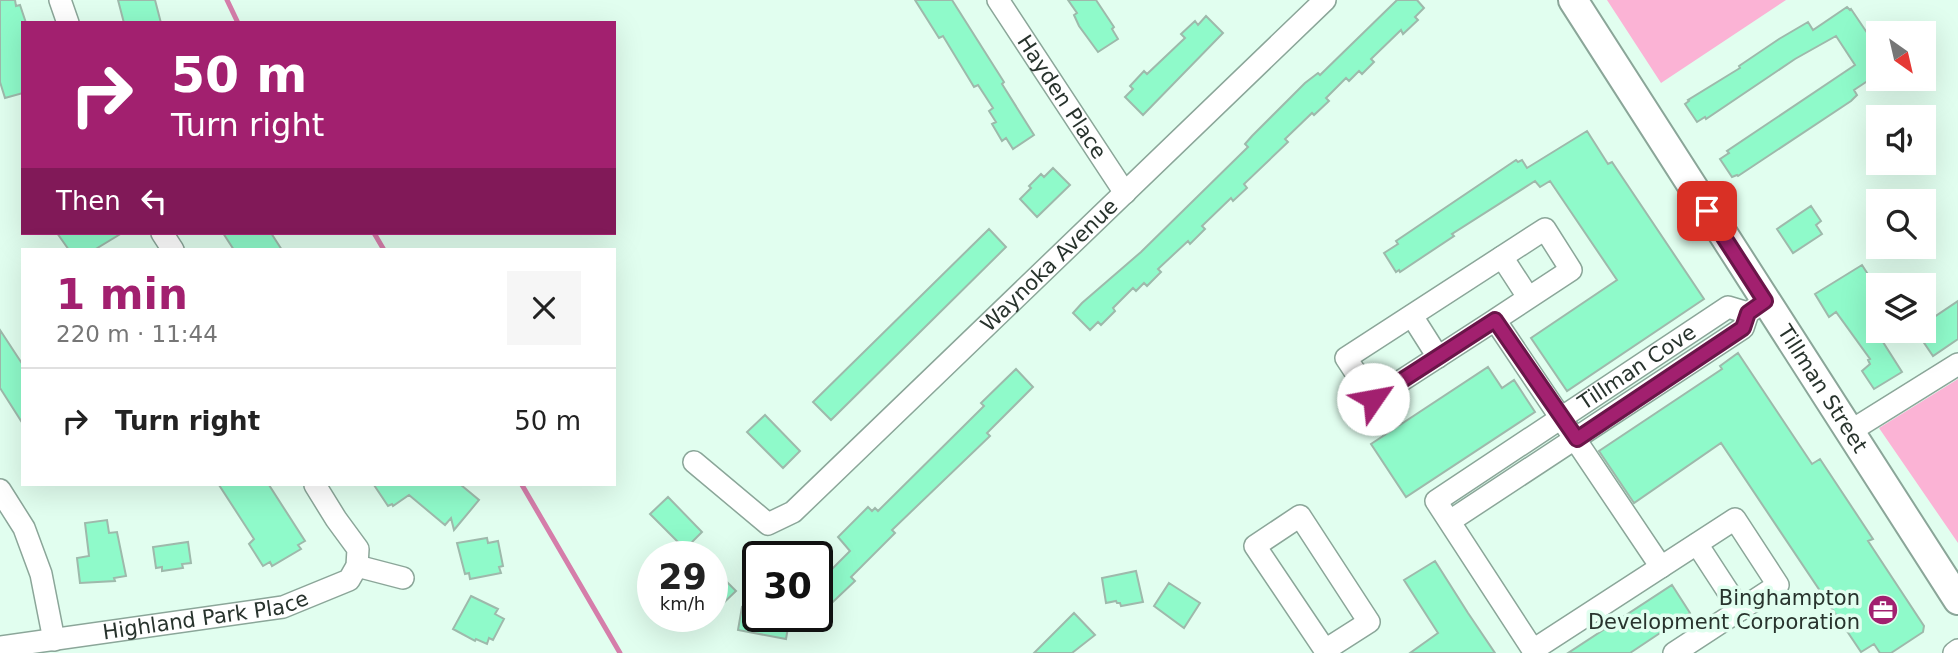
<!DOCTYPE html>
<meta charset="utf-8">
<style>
:root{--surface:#fff;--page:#f6f6f6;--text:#222;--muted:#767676;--line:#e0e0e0;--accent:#a2206f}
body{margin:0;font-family:"DejaVu Sans",sans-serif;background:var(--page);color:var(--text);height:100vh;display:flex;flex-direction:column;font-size:26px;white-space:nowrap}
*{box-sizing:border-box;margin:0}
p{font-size:23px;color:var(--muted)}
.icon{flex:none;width:38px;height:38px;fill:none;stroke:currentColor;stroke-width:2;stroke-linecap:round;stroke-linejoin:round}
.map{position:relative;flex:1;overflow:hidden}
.details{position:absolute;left:21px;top:248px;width:595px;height:238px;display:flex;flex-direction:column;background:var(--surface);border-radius:0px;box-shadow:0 7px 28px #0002}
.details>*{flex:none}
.guide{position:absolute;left:21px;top:21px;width:595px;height:214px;border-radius:0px;box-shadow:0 7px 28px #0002;background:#a2206f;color:#fff;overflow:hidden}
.needle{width:46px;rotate:146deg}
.buttons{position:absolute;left:1866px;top:21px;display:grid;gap:14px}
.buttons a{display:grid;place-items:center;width:70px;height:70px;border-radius:0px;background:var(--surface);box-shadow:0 7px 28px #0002;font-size:35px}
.speed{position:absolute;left:637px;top:541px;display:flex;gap:14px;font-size:35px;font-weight:700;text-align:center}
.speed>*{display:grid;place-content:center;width:91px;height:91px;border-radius:50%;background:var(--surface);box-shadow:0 7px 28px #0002;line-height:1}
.speed small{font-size:18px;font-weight:400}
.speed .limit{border:4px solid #111;border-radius:10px;background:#fff;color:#111}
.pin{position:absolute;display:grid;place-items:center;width:60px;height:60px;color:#fff;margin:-30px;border-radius:14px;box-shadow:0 4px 10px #0006}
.me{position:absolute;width:77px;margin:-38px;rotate:57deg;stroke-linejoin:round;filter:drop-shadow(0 0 5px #0008)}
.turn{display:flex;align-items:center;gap:24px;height:147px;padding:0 35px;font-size:32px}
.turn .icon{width:91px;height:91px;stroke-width:2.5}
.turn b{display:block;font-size:49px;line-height:60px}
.then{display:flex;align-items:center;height:66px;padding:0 35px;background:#0003;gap:14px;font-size:26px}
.round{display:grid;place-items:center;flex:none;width:74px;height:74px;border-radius:0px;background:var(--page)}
.summary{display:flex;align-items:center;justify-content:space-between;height:119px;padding:0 35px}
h1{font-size:42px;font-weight:800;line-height:52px;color:var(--accent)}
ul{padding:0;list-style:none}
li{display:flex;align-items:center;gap:21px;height:105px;padding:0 35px;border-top:2px solid var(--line)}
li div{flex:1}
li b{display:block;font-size:26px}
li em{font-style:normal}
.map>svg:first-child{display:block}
.green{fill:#fbb3d5}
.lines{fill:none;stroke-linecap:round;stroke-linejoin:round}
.stream{stroke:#d57eaa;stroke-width:5}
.building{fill:#8ffaca;stroke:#9eb9ab;stroke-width:2}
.minor-casing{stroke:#8ba699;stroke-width:24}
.major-casing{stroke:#8ba699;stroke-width:32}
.minor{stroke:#fff;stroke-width:21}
.major{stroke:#fff;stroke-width:28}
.route-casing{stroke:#691548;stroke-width:18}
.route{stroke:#a2206f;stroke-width:12}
.labels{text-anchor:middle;stroke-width:7;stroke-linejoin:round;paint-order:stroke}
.street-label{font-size:21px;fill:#28332d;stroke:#e1feef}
.poi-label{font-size:21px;fill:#28332d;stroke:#e1feef;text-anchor:end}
</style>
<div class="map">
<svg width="1958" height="653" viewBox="0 0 1958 653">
<rect width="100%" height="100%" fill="#e1feef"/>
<!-- green -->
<path class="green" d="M 1607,0 L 1786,0 L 1661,83 Z
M 1958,379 L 1958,543 L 1879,428 Z"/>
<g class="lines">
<!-- stream -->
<path class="stream" d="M 227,0 L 238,23
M 374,233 L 384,250
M 522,485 L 620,653"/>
</g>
<!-- building -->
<path class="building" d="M 0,0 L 15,0 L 16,6 L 20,5 L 26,23 L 23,23 L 23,93 L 5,98 L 0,82 Z
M 118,0 L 155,0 L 161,23 L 124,23 Z
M 915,0 L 952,0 L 1004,82 L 1002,84 L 1034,135 L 1013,149 L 1006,138 L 1002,141 L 992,124 L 996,122 L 989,111 L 993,108 L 978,85 L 974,87 L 943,36 L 939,38 Z
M 1068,0 L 1096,0 L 1114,27 L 1112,29 L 1118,39 L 1098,52 L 1079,26 L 1074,15 L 1077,13 Z
M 1397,0 L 1417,0 L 1424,8 L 1415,17 L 1418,20 L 1403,34 L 1401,30 L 1371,59 L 1374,62 L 1362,74 L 1359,71 L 1349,81 L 1346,78 L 1326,98 L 1329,101 L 1314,115 L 1312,113 L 1285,139 L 1288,142 L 1244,184 L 1247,188 L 1233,201 L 1231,198 L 1202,226 L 1205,229 L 1190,244 L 1188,241 L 1158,269 L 1161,272 L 1147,286 L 1144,283 L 1136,291 L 1133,288 L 1113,308 L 1115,311 L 1101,325 L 1098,322 L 1090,330 L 1073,313 L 1082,303 L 1141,252 L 1248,147 L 1245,144 L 1252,136 L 1305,83 L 1318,73 L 1320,75 Z
M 1847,7 L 1850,10 L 1851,9 L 1874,43 L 1872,44 L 1878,53 L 1878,74 L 1854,90 L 1857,95 L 1851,101 L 1738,176 L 1737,175 L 1732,177 L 1720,159 L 1729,153 L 1727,151 L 1855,65 L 1836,36 L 1795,59 L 1706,119 L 1705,117 L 1697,122 L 1685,104 L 1689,101 L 1688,100 L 1740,68 L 1739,66 L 1779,39 L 1808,22 L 1813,30 Z
M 1206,16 L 1223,33 L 1143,115 L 1125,97 L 1133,89 L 1130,86 L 1144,71 L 1147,74 L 1185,38 L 1181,34 L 1195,21 L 1198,25 Z
M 1587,131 L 1608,164 L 1612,162 L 1704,299 L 1567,391 L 1531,338 L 1617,280 L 1550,181 L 1540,187 L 1535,181 L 1452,234 L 1454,236 L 1400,272 L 1399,270 L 1396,272 L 1384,253 L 1398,244 L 1396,241 L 1516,160 L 1518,162 L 1522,160 L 1527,168 Z
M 1053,168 L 1070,185 L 1037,217 L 1020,199 L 1031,188 L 1029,186 L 1041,174 L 1044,177 Z
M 1811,206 L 1821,221 L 1816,225 L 1822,234 L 1793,253 L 1777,229 Z
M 989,229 L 1006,247 L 831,420 L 813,402 Z
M 57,233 L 122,233 L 94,250 L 69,250 Z
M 223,233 L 271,233 L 282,250 L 234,250 Z
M 1862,265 L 1878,290 L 1878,331 L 1900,331 L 1883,342 L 1902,372 L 1874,389 L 1862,371 L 1870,364 L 1868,360 L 1870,359 L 1836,312 L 1829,317 L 1815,294 Z
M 1923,300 L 1934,317 L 1958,301 L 1958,339 L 1933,356 L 1916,331 L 1923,331 Z
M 0,330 L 23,365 L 23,424 L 0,388 Z
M 1738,353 L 1812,464 L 1820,459 L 1873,539 L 1868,541 L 1924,626 L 1923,632 L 1891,653 L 1880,653 L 1874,644 L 1861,652 L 1721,443 L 1634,503 L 1599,451 L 1722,369 L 1720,366 Z
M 1488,367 L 1502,388 L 1514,380 L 1535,412 L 1406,497 L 1371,444 Z
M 1016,369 L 1033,387 L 987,433 L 990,436 L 892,530 L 895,533 L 851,577 L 855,581 L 817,617 L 817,568 L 825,576 L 850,551 L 838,537 L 868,507 L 872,511 L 875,508 L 878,511 L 984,406 L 981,403 Z
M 765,415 L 800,451 L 783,468 L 747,432 Z
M 219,485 L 269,485 L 305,541 L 298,545 L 301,549 L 272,566 L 270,562 L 263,566 L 249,544 L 254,539 Z
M 374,485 L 461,485 L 479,500 L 454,530 L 451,518 L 445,525 L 409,495 L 393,506 L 392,504 L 388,506 Z
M 668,497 L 702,532 L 685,549 L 650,514 Z
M 107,520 L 109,533 L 117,532 L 126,576 L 114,578 L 115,581 L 80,583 L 77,558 L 89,556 L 85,523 Z
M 487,538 L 488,543 L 498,541 L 503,566 L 499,567 L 501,573 L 470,579 L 469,573 L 465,574 L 457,543 Z
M 188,542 L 191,563 L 182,564 L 183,568 L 162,571 L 162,567 L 156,568 L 153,547 Z
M 1435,561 L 1468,613 L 1495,653 L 1410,653 L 1438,633 L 1404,580 Z
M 712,567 L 736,591 L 712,614 Z
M 1136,571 L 1143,602 L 1121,606 L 1120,603 L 1117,603 L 1116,601 L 1106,603 L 1102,578 Z
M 1169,583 L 1200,603 L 1184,628 L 1154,606 Z
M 1672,585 L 1690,613 L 1630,653 L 1568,653 Z
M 471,596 L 498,609 L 495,614 L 504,619 L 493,640 L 489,638 L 487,644 L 476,639 L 475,641 L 453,629 Z
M 742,607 L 758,610 L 758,616 L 790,616 L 786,639 L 738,630 Z
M 1074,613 L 1095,635 L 1072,653 L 1034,653 Z"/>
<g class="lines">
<!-- minor casing -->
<g class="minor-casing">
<g id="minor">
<path d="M 60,0 L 68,23"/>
<path id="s1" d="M 998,0 L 1125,193"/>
<path d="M 162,233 L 173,250"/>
<path d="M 1502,257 L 1528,297"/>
<path d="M 1412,316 L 1438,357"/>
<path d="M 1495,320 L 1373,399 L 1346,358 L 1545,229 L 1571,270 L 1495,320 L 1661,567"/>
<path d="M 1849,432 L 1958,364"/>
<path id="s2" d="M 694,462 L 768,524 L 793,512 L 1325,0"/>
<path d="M 0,490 L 24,528 L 41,574 L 54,640"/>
<path d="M 1450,521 L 1743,328 L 1748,313 L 1758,306"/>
<path d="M 1697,544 L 1740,610"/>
<path d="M 357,566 L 403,578"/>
<path id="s3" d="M 0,647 L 283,607 L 349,580 L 357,566 L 358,549 L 336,519 L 315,485"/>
<path d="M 1325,650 L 1369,622 L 1300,516 L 1255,546 L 1327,653"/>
<path id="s4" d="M 1674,653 L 1778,585 L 1735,519 L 1533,650 L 1436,501 L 1728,307 L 1748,313"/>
<path d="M 1954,653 L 1958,650"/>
</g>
</g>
<!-- major casing -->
<g class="major-casing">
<g id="major">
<path id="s5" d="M 1573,0 L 1958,600"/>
</g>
</g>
<!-- minor -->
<use href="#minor" class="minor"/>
<!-- major -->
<use href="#major" class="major"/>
</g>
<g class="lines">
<!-- route casing -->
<g class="route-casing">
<path id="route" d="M 1373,399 L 1495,320 L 1577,439 L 1743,328 L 1748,313 L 1765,301 L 1707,211"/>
</g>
<!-- route -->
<use href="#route" class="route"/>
</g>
<!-- icons -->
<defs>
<g id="office-disc" transform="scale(1.575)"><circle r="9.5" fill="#a2206f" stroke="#e1feef"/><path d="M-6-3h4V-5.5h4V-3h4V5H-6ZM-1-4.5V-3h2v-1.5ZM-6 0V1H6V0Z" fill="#fff"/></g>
</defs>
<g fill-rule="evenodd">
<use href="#office-disc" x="1883" y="610"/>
</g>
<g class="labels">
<!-- street labels -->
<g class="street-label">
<text dy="7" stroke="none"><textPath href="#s1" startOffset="116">Hayden Place</textPath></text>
<text dy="7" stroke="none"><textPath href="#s2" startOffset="480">Waynoka Avenue</textPath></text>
<text dy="7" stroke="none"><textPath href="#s4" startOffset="863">Tillman Cove</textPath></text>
<text dy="7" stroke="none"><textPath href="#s5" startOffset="462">Tillman Street</textPath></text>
<text dy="7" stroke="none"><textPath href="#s3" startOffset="208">Highland Park Place</textPath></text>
</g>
<!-- poi labels -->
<g class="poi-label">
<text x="1860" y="605">Binghampton<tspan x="1860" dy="24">Development Corporation</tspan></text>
</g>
</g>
</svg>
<div class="buttons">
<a><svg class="needle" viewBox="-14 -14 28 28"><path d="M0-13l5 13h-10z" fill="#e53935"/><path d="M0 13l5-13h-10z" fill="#767676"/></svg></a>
<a><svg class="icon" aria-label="sound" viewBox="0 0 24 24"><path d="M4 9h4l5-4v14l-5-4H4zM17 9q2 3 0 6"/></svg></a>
<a><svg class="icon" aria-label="search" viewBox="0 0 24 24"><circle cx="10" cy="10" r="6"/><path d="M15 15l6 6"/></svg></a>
<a><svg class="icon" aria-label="layers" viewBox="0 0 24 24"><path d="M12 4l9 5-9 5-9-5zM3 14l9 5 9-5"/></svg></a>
</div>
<div class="speed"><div>29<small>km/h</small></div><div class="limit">30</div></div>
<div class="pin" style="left:1707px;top:211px;background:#d93025"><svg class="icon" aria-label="arrive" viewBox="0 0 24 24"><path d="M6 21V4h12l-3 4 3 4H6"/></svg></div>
<svg class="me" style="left:1373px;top:399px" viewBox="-20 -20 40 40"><circle r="19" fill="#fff"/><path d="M0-13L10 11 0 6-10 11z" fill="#a2206f"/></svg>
<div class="guide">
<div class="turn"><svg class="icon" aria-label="right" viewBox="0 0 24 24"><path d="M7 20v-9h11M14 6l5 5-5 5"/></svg><div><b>50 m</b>Turn right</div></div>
<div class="then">Then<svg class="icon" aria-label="left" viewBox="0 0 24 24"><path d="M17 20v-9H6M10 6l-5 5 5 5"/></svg></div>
</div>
<section class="details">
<div class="summary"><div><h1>1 min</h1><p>220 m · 11:44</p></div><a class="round"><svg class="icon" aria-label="close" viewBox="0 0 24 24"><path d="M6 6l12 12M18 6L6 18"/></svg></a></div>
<ul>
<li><svg class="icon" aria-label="right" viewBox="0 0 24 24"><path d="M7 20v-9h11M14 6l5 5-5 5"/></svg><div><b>Turn right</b></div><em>50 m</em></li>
</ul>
</section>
</div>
